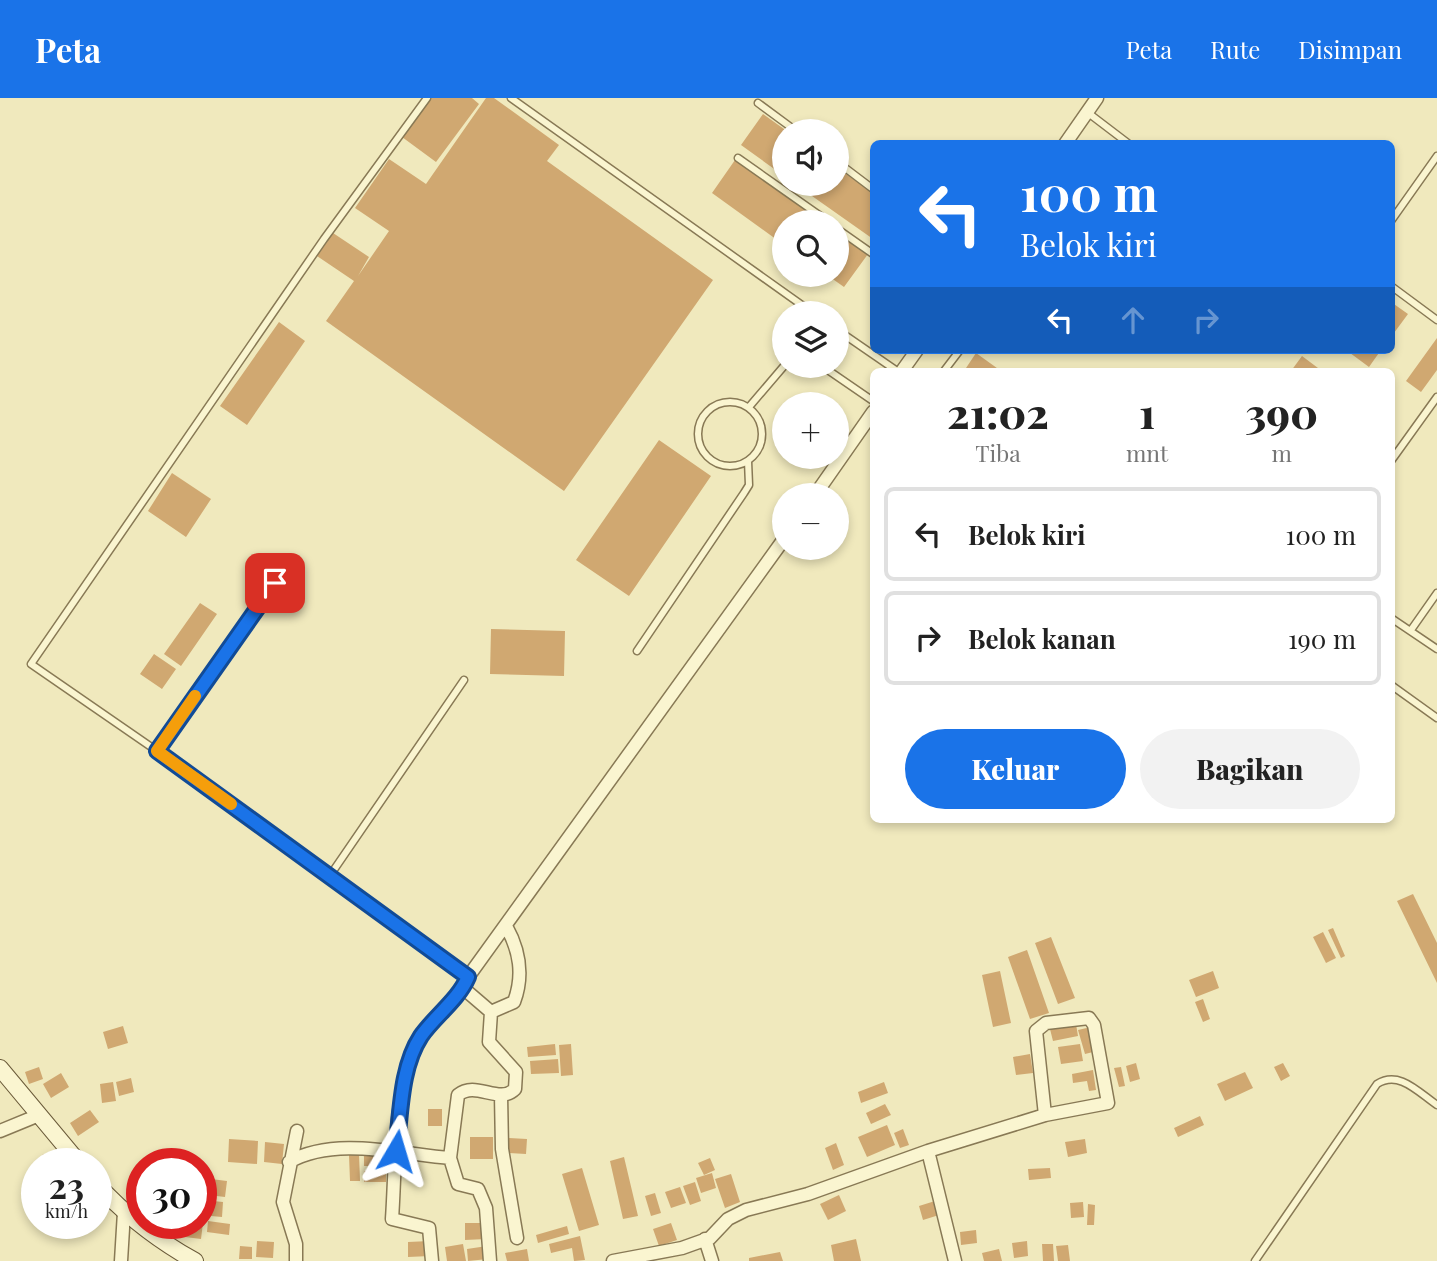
<!DOCTYPE html>
<html lang="id">
<meta charset="utf-8">
<style>
:root{--surface:#fff;--page:#f2f2f2;--text:#222;--muted:#767676;--line:#e0e0e0;--accent:#1a73e8}
body{margin:0;font-family:"Playfair Display",serif;background:var(--page);color:var(--text);height:100vh;display:flex;flex-direction:column;font-size:26px;white-space:nowrap}
*{box-sizing:border-box;margin:0}
p{font-size:23px;color:var(--muted)}
.icon{flex:none;width:38px;height:38px;fill:none;stroke:currentColor;stroke-width:2;stroke-linecap:round;stroke-linejoin:round}
.map{position:relative;flex:1;overflow:hidden}
.sheet{position:absolute;left:870px;top:270px;width:525px;height:455px;display:flex;flex-direction:column;background:var(--surface);border-radius:10px;box-shadow:0 4px 10px #0003}
.sheet>*{flex:none}
.top-card{position:absolute;left:870px;top:42px;width:525px;height:214px;border-radius:10px;box-shadow:0 4px 10px #0003;background:#1a73e8;color:#fff;overflow:hidden}
.buttons{position:absolute;left:772px;top:21px;display:grid;gap:14px}
.buttons a{display:grid;place-items:center;width:77px;height:77px;border-radius:50%;background:var(--surface);box-shadow:0 4px 10px #0003;font-size:35px}
.speed{position:absolute;left:21px;top:1050px;display:flex;gap:14px;font-size:35px;font-weight:700;text-align:center}
.speed>*{display:grid;place-content:center;width:91px;height:91px;border-radius:50%;background:var(--surface);box-shadow:0 4px 10px #0003;line-height:1}
.speed small{font-size:18px;font-weight:400}
.speed .limit{border:10px solid #d22;background:#fff;color:#111}
.pin{position:absolute;display:grid;place-items:center;width:60px;height:60px;color:#fff;margin:-30px;border-radius:14px;box-shadow:0 4px 10px #0006}
.me{position:absolute;width:77px;margin:-38px;rotate:7deg;stroke-linejoin:round;filter:drop-shadow(0 0 5px #0008)}
.turn{display:flex;align-items:center;gap:24px;height:147px;padding:0 35px;font-size:32px}
.turn .icon{width:91px;height:91px;stroke-width:2.5}
.turn b{display:block;font-size:49px;line-height:60px}
.lanes{display:flex;align-items:center;height:66px;padding:0 35px;background:#0003;justify-content:center;gap:35px;direction:ltr}
.lanes .off{opacity:.35}
.eta{display:flex;justify-content:space-evenly;align-items:center;height:119px;text-align:center}
.eta b{font-size:42px;font-weight:800;line-height:49px}
.cta{display:flex;gap:14px;margin-top:auto;padding:14px 35px}
.cta a{flex:1;height:80px;border-radius:42px;background:var(--accent);color:#fff;font-size:28px;font-weight:800;line-height:80px;text-align:center}
.cta a+a{background:var(--page);color:var(--text)}
ul{padding:0;list-style:none}
li{display:flex;align-items:center;gap:21px;height:94px;margin:0 14px 10px;padding:0 21px;border:4px solid var(--line);border-radius:10px}
li div{flex:1}
li b{display:block;font-size:26px}
li em{font-style:normal}
header{display:flex;align-items:center;gap:42px;box-sizing:border-box;height:98px;padding:0 35px;background:var(--accent);color:#fff}
header strong{font-size:33px}
nav{display:flex;gap:38px;margin-inline-start:auto;font-size:24px}
.map>svg:first-child{display:block}
.building{fill:#d0a871}
.lines{fill:none;stroke-linecap:round;stroke-linejoin:round}
.lane-casing{stroke:#887955;stroke-width:9}
.street-casing{stroke:#887955;stroke-width:15}
.secondary-casing{stroke:#6a5a39;stroke-width:18}
.lane{stroke:#faf5d0;stroke-width:6}
.street{stroke:#faf5d0;stroke-width:12}
.secondary{stroke:#faf5d0;stroke-width:16}
.route-casing{stroke:#114b97;stroke-width:18}
.route{stroke:#1a73e8;stroke-width:12}
.slow{stroke:#f59e0b;stroke-width:12}
</style>
<header>
<strong>Peta</strong>
<nav><a>Peta</a><a>Rute</a><a>Disimpan</a></nav>
</header>
<div class="map">
<svg width="1437" height="1163" viewBox="0 0 1437 1163">
<rect width="100%" height="100%" fill="#f0e9bd"/>
<!-- building -->
<path class="building" d="M 431,0 L 472,0 L 479,6 L 436,64 L 402,39 Z
M 486,0 L 494,0 L 559,47 L 547,63 L 713,182 L 564,393 L 326,223 L 354,183 L 317,158 L 333,135 L 369,159 L 358,178 L 389,133 L 355,110 L 389,61 L 426,86 Z
M 763,16 L 784,31 L 784,78 L 741,47 Z
M 735,62 L 824,124 L 784,124 L 784,147 L 712,95 Z
M 836,69 L 873,95 L 873,141 L 795,86 L 836,86 Z
M 836,133 L 868,156 L 844,189 L 827,177 L 836,177 Z
M 1391,204 L 1408,216 L 1391,239 Z
M 279,224 L 305,243 L 247,327 L 220,308 Z
M 1437,240 L 1437,272 L 1421,294 L 1406,283 Z
M 1346,252 L 1381,252 L 1369,269 Z
M 976,255 L 1001,273 L 964,273 Z
M 1302,258 L 1322,273 L 1291,273 Z
M 659,342 L 711,378 L 629,498 L 576,462 Z
M 172,375 L 211,401 L 186,439 L 148,413 Z
M 200,505 L 217,516 L 181,568 L 164,556 Z
M 491,531 L 565,533 L 564,578 L 490,576 Z
M 154,556 L 176,571 L 162,591 L 140,576 Z
M 1413,796 L 1437,845 L 1437,885 L 1397,803 Z
M 1333,830 L 1345,858 L 1341,860 L 1328,832 Z
M 1323,834 L 1336,860 L 1326,865 L 1313,839 Z
M 1051,839 L 1075,900 L 1058,906 L 1035,845 Z
M 1027,852 L 1049,915 L 1030,921 L 1008,859 Z
M 1000,873 L 1011,925 L 993,929 L 982,877 Z
M 1213,873 L 1219,890 L 1196,899 L 1189,882 Z
M 1203,901 L 1210,921 L 1203,924 L 1195,904 Z
M 1076,926 L 1078,938 L 1053,943 L 1050,931 Z
M 123,928 L 128,945 L 108,951 L 103,934 Z
M 1091,929 L 1097,953 L 1085,956 L 1078,932 Z
M 555,946 L 556,957 L 528,959 L 527,949 Z
M 571,946 L 573,977 L 561,978 L 559,947 Z
M 1080,946 L 1083,963 L 1061,966 L 1058,949 Z
M 1030,956 L 1033,975 L 1016,977 L 1013,959 Z
M 558,961 L 559,975 L 531,976 L 530,963 Z
M 1136,965 L 1140,981 L 1130,984 L 1126,968 Z
M 1283,965 L 1290,978 L 1281,983 L 1274,969 Z
M 39,969 L 43,981 L 29,986 L 25,974 Z
M 1121,969 L 1125,988 L 1119,989 L 1114,970 Z
M 1093,972 L 1096,992 L 1089,993 L 1087,983 L 1073,985 L 1072,976 Z
M 1245,974 L 1253,990 L 1225,1003 L 1217,986 Z
M 61,975 L 69,989 L 51,1000 L 43,986 Z
M 131,980 L 134,994 L 119,998 L 116,984 Z
M 113,984 L 116,1003 L 102,1005 L 100,986 Z
M 884,984 L 888,995 L 861,1005 L 858,994 Z
M 885,1006 L 891,1017 L 871,1026 L 866,1015 Z
M 428,1011 L 442,1011 L 442,1028 L 428,1028 Z
M 90,1012 L 99,1024 L 78,1038 L 70,1025 Z
M 1200,1018 L 1204,1027 L 1178,1039 L 1174,1030 Z
M 887,1027 L 895,1047 L 867,1059 L 858,1039 Z
M 903,1031 L 909,1047 L 900,1050 L 894,1035 Z
M 470,1039 L 493,1039 L 493,1061 L 470,1061 Z
M 509,1040 L 527,1041 L 526,1056 L 509,1055 Z
M 229,1041 L 258,1043 L 257,1066 L 228,1064 Z
M 1085,1041 L 1087,1055 L 1068,1059 L 1065,1044 Z
M 265,1044 L 284,1046 L 282,1066 L 264,1064 Z
M 836,1045 L 844,1067 L 833,1072 L 825,1050 Z
M 58,1052 L 61,1061 L 44,1066 L 42,1057 Z
M 364,1055 L 385,1055 L 385,1068 L 364,1068 Z
M 359,1056 L 360,1083 L 350,1083 L 349,1057 Z
M 624,1059 L 638,1118 L 623,1121 L 610,1063 Z
M 710,1060 L 715,1072 L 704,1077 L 698,1065 Z
M 582,1070 L 599,1127 L 579,1133 L 562,1076 Z
M 1050,1070 L 1051,1080 L 1029,1082 L 1028,1071 Z
M 386,1072 L 386,1084 L 364,1084 L 364,1073 Z
M 712,1075 L 716,1090 L 701,1095 L 696,1080 Z
M 731,1076 L 740,1104 L 725,1110 L 715,1081 Z
M 211,1081 L 227,1083 L 225,1099 L 208,1097 Z
M 695,1084 L 701,1103 L 690,1107 L 683,1088 Z
M 35,1086 L 37,1100 L 25,1103 L 22,1091 Z
M 680,1089 L 686,1105 L 671,1110 L 665,1094 Z
M 655,1095 L 661,1115 L 651,1118 L 645,1098 Z
M 839,1097 L 846,1113 L 828,1122 L 820,1106 Z
M 213,1103 L 223,1104 L 222,1119 L 211,1118 Z
M 935,1103 L 939,1117 L 923,1122 L 919,1108 Z
M 1083,1104 L 1084,1119 L 1071,1120 L 1070,1105 Z
M 1088,1106 L 1095,1107 L 1094,1127 L 1087,1127 Z
M 208,1123 L 230,1126 L 229,1137 L 207,1134 Z
M 178,1125 L 203,1125 L 201,1141 L 177,1138 Z
M 465,1125 L 485,1125 L 486,1141 L 465,1142 Z
M 671,1125 L 677,1142 L 659,1148 L 653,1131 Z
M 567,1128 L 569,1136 L 538,1145 L 536,1137 Z
M 976,1132 L 977,1145 L 961,1147 L 960,1134 Z
M 580,1138 L 585,1162 L 574,1163 L 572,1150 L 551,1155 L 549,1146 Z
M 856,1141 L 861,1163 L 834,1163 L 831,1147 Z
M 257,1143 L 274,1144 L 273,1160 L 256,1159 Z
M 430,1143 L 430,1158 L 408,1159 L 408,1144 Z
M 1027,1143 L 1028,1158 L 1014,1160 L 1012,1145 Z
M 463,1146 L 466,1163 L 447,1163 L 445,1149 Z
M 1042,1146 L 1053,1146 L 1054,1163 L 1043,1163 Z
M 1068,1147 L 1070,1163 L 1058,1163 L 1056,1148 Z
M 240,1148 L 252,1149 L 252,1161 L 239,1161 Z
M 487,1148 L 488,1161 L 468,1163 L 467,1151 Z
M 527,1151 L 529,1163 L 507,1163 L 505,1155 Z
M 999,1151 L 1002,1163 L 984,1163 L 982,1155 Z
M 780,1154 L 783,1163 L 749,1163 L 749,1160 Z"/>
<g class="lines">
<!-- lane casing -->
<g class="lane-casing">
<path id="lane" d="M 427,0 L 324,141 L 31,566 L 157,653 L 468,879
M 511,0 L 813,215
M 758,5 L 796,33
M 1087,14 L 1129,46
M 738,60 L 829,124
M 836,63 L 873,91
M 1391,123 L 1437,58
M 836,130 L 873,156
M 1391,188 L 1437,222
M 836,231 L 897,273
M 822,268 L 873,303
M 944,273 L 960,252
M698 336a32 32 0 1 1 64 0a32 32 0 1 1-64 0Z
M 749,309 L 784,268
M 1391,363 L 1437,299
M 1391,520 L 1437,551
M 1411,532 L 1437,495
M 637,553 L 744,395 L 749,387 L 748,363
M 1391,587 L 1437,620
M 157,653 L 291,463
M 329,779 L 464,582
M 1255,1163 L 1377,986 C 1399,972 1418,994 1437,1007"/>
</g>
<!-- street casing -->
<g class="street-casing">
<path id="street" d="M 1065,46 L 1097,0
M 902,273 L 917,252
M 815,397 L 873,314
M 463,890 L 491,914 L 514,904 C 524,877 520,853 506,828
M 501,997 L 502,1051 L 517,1140
M 0,1033 L 39,1017
M 928,1053 L 955,1163
M 289,1064 C 334,1038 400,1056 450,1060
M 705,1141 L 712,1163
M 121,1163 L 124,1114
M 296,1163 L 296,1146 L 283,1104 L 297,1033
M 432,1163 L 429,1130 L 392,1121 C 396,1063 393,994 419,942 C 431,918 458,904 468,879 L 784,441
M 490,1163 L 486,1110 L 478,1091 L 458,1086 L 450,1060 L 458,997 C 476,982 499,1007 515,991 L 516,974 L 489,944 L 491,914
M 613,1163 L 682,1150 L 710,1140 L 728,1121 L 746,1112 L 808,1096 L 928,1053 L 1045,1017 L 1036,933 L 1046,925 L 1089,920 L 1094,927 L 1108,1005 L 1045,1017"/>
</g>
<!-- secondary casing -->
<g class="secondary-casing">
<path id="secondary" d="M 0,970 L 80,1066
M 96,1085 C 125,1117 157,1142 195,1163"/>
</g>
<!-- lane -->
<use href="#lane" class="lane"/>
<!-- street -->
<use href="#street" class="street"/>
<!-- secondary -->
<use href="#secondary" class="secondary"/>
</g>
<g class="lines">
<!-- route casing -->
<g class="route-casing">
<path id="route" d="M 275,485 L 157,653 L 468,879 C 458,902 436,917 421,938 C 400,970 401,1016 396,1053"/>
</g>
<!-- route -->
<use href="#route" class="route"/>
<!-- slow -->
<path class="slow" d="M 195,598 L 157,653 L 231,706"/>
</g>
</svg>
<div class="buttons">
<a><svg class="icon" aria-label="sound" viewBox="0 0 24 24"><path d="M4 9h4l5-4v14l-5-4H4zM17 9q2 3 0 6"/></svg></a>
<a><svg class="icon" aria-label="search" viewBox="0 0 24 24"><circle cx="10" cy="10" r="6"/><path d="M15 15l6 6"/></svg></a>
<a><svg class="icon" aria-label="layers" viewBox="0 0 24 24"><path d="M12 4l9 5-9 5-9-5zM3 14l9 5 9-5"/></svg></a>
<a>+</a>
<a>−</a>
</div>
<div class="speed"><div>23<small>km/h</small></div><div class="limit">30</div></div>
<div class="pin" style="left:275px;top:485px;background:#d93025"><svg class="icon" aria-label="arrive" viewBox="0 0 24 24"><path d="M6 21V4h12l-3 4 3 4H6"/></svg></div>
<svg class="me" style="left:396px;top:1053px" viewBox="-20 -20 40 40"><path d="M0-17L14 15 0 8-14 15z" fill="#1a73e8" stroke="#fff" stroke-width="4"/></svg>
<div class="top-card">
<div class="turn"><svg class="icon" aria-label="left" viewBox="0 0 24 24"><path d="M17 20v-9H6M10 6l-5 5 5 5"/></svg><div><b>100 m</b>Belok kiri</div></div>
<div class="lanes"><svg class="icon" aria-label="left" viewBox="0 0 24 24"><path d="M17 20v-9H6M10 6l-5 5 5 5"/></svg><svg class="icon off" aria-label="ahead" viewBox="0 0 24 24"><path d="M12 20V5M6 11l6-6 6 6"/></svg><svg class="icon off" aria-label="right" viewBox="0 0 24 24"><path d="M7 20v-9h11M14 6l5 5-5 5"/></svg></div>
</div>
<section class="sheet">
<div class="eta">
<div><b>21:02</b><p>Tiba</p></div>
<div><b>1</b><p>mnt</p></div>
<div><b>390</b><p>m</p></div>
</div>
<ul>
<li><svg class="icon" aria-label="left" viewBox="0 0 24 24"><path d="M17 20v-9H6M10 6l-5 5 5 5"/></svg><div><b>Belok kiri</b></div><em>100 m</em></li>
<li><svg class="icon" aria-label="right" viewBox="0 0 24 24"><path d="M7 20v-9h11M14 6l5 5-5 5"/></svg><div><b>Belok kanan</b></div><em>190 m</em></li>
</ul>
<div class="cta"><a>Keluar</a><a>Bagikan</a></div>
</section>
</div>
